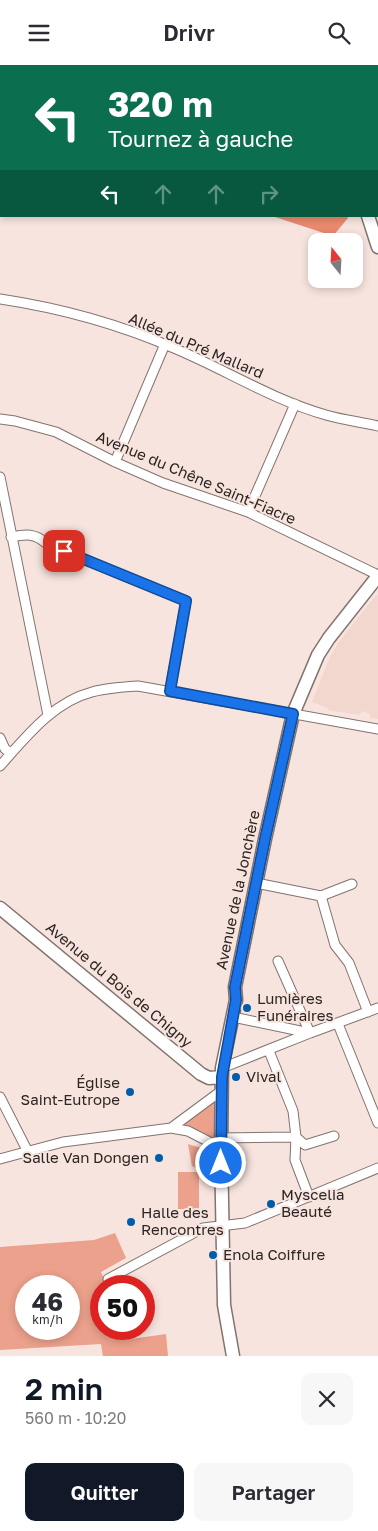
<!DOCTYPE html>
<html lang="fr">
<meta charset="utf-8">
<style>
:root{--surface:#fff;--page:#f7f7f7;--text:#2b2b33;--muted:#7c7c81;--accent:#111827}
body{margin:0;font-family:"Golos Text",sans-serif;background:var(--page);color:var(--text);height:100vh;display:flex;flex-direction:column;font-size:19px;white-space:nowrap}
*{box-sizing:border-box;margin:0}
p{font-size:16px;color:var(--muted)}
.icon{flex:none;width:28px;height:28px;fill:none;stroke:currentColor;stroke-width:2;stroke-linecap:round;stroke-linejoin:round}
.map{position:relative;height:1291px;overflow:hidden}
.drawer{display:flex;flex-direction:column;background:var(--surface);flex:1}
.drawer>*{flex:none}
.top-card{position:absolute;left:0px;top:0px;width:379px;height:152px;box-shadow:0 2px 8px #0003;background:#0b6e4f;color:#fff;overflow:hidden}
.needle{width:32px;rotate:342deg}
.controls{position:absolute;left:308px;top:168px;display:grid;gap:10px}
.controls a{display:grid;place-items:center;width:55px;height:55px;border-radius:10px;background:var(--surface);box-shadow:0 2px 8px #0003;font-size:25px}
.speed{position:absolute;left:15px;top:1210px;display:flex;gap:10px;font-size:25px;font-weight:700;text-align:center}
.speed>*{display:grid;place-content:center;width:65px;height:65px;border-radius:50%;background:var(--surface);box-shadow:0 2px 8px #0003;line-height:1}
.speed small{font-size:12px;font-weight:400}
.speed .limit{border:8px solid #d22;background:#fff;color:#111}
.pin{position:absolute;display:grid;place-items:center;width:42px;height:42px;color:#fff;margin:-21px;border-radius:10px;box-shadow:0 2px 8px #0006}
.me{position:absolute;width:55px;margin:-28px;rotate:0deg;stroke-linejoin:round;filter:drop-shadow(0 0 4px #0008)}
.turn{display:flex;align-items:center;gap:18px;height:105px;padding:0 25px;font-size:22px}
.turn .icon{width:65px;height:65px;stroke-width:2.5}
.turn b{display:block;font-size:35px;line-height:42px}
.lanes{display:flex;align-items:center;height:48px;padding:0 25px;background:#0003;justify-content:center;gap:25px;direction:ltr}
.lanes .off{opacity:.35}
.round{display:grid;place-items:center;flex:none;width:52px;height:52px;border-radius:10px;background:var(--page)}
.overview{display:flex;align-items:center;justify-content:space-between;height:85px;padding:0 25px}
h1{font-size:30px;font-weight:600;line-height:38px;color:var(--accent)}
.action{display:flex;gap:10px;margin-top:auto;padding:10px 25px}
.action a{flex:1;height:58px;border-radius:10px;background:var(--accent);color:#fff;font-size:20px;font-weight:600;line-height:58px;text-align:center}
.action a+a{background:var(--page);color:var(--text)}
header{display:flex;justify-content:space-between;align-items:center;height:65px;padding:0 25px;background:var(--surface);font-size:22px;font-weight:600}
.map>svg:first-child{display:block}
.built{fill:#f2d7cf}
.green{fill:#eba18b;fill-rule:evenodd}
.forest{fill:#ea8a6e}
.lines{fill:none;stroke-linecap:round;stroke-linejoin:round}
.street-casing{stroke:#83736e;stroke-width:11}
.secondary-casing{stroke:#83736e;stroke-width:15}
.street{stroke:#fff;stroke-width:9}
.secondary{stroke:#fff;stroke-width:12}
.route-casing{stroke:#114b97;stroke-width:12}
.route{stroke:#1a73e8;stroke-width:9}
.poi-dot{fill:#005daa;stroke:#f7e4de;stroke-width:2}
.labels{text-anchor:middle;stroke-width:4;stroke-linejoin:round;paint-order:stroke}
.street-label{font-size:15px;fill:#2c2523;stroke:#f7e4de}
.poi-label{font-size:15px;fill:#2c2523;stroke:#f7e4de;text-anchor:start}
</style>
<header><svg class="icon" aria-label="menu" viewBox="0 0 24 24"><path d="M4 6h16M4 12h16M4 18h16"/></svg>Drivr<svg class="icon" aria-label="search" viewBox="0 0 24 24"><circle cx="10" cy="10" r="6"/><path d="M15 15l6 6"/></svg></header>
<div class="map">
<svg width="378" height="1291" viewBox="0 0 378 1291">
<rect width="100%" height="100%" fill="#f7e4de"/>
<!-- built -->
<path class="built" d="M 376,530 L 378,531 L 378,654 L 370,653 L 370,649 L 362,646 L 360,650 L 328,645 L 328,643 L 312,637 L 329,594 L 338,578 Z"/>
<!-- green -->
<path class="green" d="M 216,1033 L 216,1072 L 211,1073 L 185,1060 L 185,1057 Z
M 188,1079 L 201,1083 L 209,1091 L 211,1110 L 192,1101 Z
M 178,1107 L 199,1107 L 199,1144 L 178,1144 Z
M 115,1168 L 126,1193 L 101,1207 L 107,1221 L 101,1221 L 101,1264 L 121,1264 L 124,1275 L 166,1269 L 168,1291 L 103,1291 L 101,1279 L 0,1285 L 0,1182 L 94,1175 ZM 26,1221 L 69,1221 L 69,1264 L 26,1264 Z"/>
<!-- forest -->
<path class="forest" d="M 272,151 L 347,151 L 348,153 L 333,171 Z"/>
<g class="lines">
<!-- street casing -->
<g class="street-casing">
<path id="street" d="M 0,234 C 60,243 119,259 176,284 C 226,305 273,335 326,350 C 343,355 361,357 378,361
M 0,354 L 15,356 L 56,367 L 115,397 L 163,418 L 248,447 L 378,510
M 115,397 L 165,279
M 0,412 L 48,650
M 248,447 L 295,339
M 11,472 C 26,469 35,468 47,479 L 186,536 L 170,626
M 0,673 L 5,684 L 11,688
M 0,701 C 26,672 53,637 92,627 C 107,623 123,622 138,621 L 378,664
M 256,818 L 321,831 L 352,819
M 321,831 L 335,880 L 349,898 L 368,947
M 278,896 L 310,968
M 233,952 L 310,968
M 338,959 L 378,1058
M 269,986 L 293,1046 L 296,1072 L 295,1095 L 309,1132
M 222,1003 L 310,968 L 378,943
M 0,1032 L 28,1087
M 171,1063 L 221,1026
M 221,1073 L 296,1072 L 305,1080 L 334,1071
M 0,1094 L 63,1077 L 171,1063 L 188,1066 L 221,1083
M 108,1214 L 203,1163 L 245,1158 L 378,1103"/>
</g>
<!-- secondary casing -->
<g class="secondary-casing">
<path id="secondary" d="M 316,0 L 317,1
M 368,151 L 378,182
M 0,843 L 201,1009 L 209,1013 L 222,1012
M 233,1291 L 224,1240 L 221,1083 L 222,1003 L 236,935 L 235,922 L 265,774 L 293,649 L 318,590 L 329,573 L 378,511"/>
</g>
<!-- street -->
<use href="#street" class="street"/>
<!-- secondary -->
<use href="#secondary" class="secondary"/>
</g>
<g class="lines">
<!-- route casing -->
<g class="route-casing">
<path id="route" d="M 64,486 L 186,536 L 170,626 L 293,649 L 265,774 L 235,922 L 236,935 L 222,1012 L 221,1098"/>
</g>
<!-- route -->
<use href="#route" class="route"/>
</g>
<!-- markers -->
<g class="poi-dot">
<circle cx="247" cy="943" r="5"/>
<circle cx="236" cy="1012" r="5"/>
<circle cx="130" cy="1027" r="5"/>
<circle cx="159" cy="1093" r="5"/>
<circle cx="271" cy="1139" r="5"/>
<circle cx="131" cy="1157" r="5"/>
<circle cx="213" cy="1190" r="5"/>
</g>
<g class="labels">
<!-- street labels -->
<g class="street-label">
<text transform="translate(196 281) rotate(23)" y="5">Allée du Pré Mallard</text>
<text transform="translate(196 413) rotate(23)" y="5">Avenue du Chêne Saint-Fiacre</text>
<text transform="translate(238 825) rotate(-78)" y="5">Avenue de la Jonchère</text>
<text transform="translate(119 920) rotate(40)" y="5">Avenue du Bois de Chigny</text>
</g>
<!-- poi labels -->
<g class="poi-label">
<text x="257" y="939">Lumières<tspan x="257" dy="17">Funéraires</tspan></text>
<text x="246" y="1017">Vival</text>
<text x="120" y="1023" text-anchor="end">Église<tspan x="120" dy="17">Saint-Eutrope</tspan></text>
<text x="149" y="1098" text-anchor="end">Salle Van Dongen</text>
<text x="281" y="1135">Myscelia<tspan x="281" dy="17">Beauté</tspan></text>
<text x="141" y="1153">Halle des<tspan x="141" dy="17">Rencontres</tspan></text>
<text x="223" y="1195">Enola Coiffure</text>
</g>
</g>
</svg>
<div class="controls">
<a><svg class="needle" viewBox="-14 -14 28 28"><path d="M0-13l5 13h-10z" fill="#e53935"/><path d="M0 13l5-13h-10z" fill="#7c7c81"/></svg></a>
</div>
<div class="speed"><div>46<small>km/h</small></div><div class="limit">50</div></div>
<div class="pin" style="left:64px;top:486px;background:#d93025"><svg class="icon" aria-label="arrive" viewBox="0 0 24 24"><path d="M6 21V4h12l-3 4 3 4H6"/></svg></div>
<svg class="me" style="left:221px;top:1098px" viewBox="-20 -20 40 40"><circle r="17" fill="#1a73e8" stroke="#fff" stroke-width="3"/><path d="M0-11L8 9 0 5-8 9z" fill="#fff"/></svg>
<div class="top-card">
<div class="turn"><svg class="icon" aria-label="left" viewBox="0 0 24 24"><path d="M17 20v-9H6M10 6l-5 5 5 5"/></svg><div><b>320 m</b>Tournez à gauche</div></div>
<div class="lanes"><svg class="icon" aria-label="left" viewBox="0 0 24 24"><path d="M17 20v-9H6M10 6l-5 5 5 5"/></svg><svg class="icon off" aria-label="ahead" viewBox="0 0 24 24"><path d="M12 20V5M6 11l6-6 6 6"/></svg><svg class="icon off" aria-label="ahead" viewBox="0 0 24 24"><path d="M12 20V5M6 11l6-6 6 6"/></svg><svg class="icon off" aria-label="right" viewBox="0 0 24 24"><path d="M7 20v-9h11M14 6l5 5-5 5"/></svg></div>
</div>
</div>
<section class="drawer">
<div class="overview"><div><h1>2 min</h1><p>560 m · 10:20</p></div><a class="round"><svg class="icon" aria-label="close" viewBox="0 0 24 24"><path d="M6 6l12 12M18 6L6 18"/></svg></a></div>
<div class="action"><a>Quitter</a><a>Partager</a></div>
</section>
